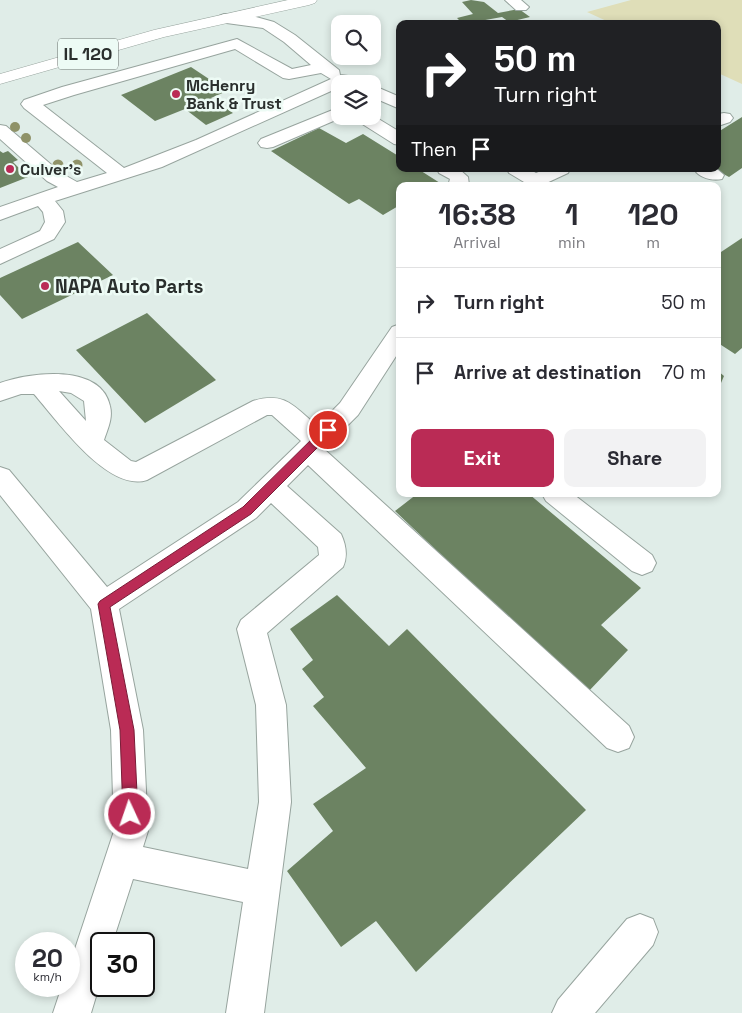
<!DOCTYPE html>
<style>
:root{--surface:#fff;--page:#f2f2f3;--text:#2b2b33;--muted:#7c7c81;--line:#e1e1e2;--accent:#ba2b55}
body{margin:0;font-family:"Space Grotesk",sans-serif;background:var(--page);color:var(--text);height:100vh;display:flex;flex-direction:column;font-size:19px;white-space:nowrap}
*{box-sizing:border-box;margin:0}
p{font-size:16px;color:var(--muted)}
.icon{flex:none;width:28px;height:28px;fill:none;stroke:currentColor;stroke-width:2;stroke-linecap:round;stroke-linejoin:round}
.map{position:relative;flex:1;overflow:hidden}
.panel{position:absolute;left:396px;top:182px;width:325px;height:315px;display:flex;flex-direction:column;background:var(--surface);border-radius:10px;box-shadow:0 2px 8px #0003}
.panel>*{flex:none}
.banner{position:absolute;left:396px;top:20px;width:325px;height:152px;border-radius:10px;box-shadow:0 2px 8px #0003;background:#202124;color:#fff;overflow:hidden}
.fabs{position:absolute;left:331px;top:15px;display:grid;gap:10px}
.fabs a{display:grid;place-items:center;width:50px;height:50px;border-radius:10px;background:var(--surface);box-shadow:0 2px 8px #0003;font-size:25px}
.speed{position:absolute;left:15px;top:932px;display:flex;gap:10px;font-size:25px;font-weight:700;text-align:center}
.speed>*{display:grid;place-content:center;width:65px;height:65px;border-radius:50%;background:var(--surface);box-shadow:0 2px 8px #0003;line-height:1}
.speed small{font-size:12px;font-weight:400}
.speed .limit{border:2px solid #111;border-radius:8px;background:#fff;color:#111}
.pin{position:absolute;display:grid;place-items:center;width:42px;height:42px;color:#fff;margin:-21px;border:2px solid #fff;border-radius:50%;box-shadow:0 1px 5px #0007}
.me{position:absolute;width:55px;margin:-28px;rotate:357deg;stroke-linejoin:round;filter:drop-shadow(0 0 4px #0008)}
.turn{display:flex;align-items:center;gap:18px;height:105px;padding:0 15px;font-size:22px}
.turn .icon{width:65px;height:65px;stroke-width:2.5}
.turn b{display:block;font-size:35px;line-height:42px}
.then{display:flex;align-items:center;height:48px;padding:0 15px;background:#0003;gap:10px;font-size:19px}
.eta{display:flex;justify-content:space-evenly;align-items:center;height:85px;text-align:center}
.eta b{font-size:30px;font-weight:700;line-height:35px}
.primary-button{display:flex;gap:10px;margin-top:auto;padding:10px 15px}
.primary-button a{flex:1;height:58px;border-radius:10px;background:var(--accent);color:#fff;font-size:20px;font-weight:700;line-height:58px;text-align:center}
.primary-button a+a{background:var(--page);color:var(--text)}
ul{padding:0;list-style:none}
li{display:flex;align-items:center;gap:15px;height:70px;padding:0 15px;border-top:1px solid var(--line)}
li div{flex:1}
li b{display:block;font-size:19px}
li em{font-style:normal}
.map>svg:first-child{display:block}
.green{fill:#dfdeb8}
.building{fill:#6c8362}
.lines{fill:none;stroke-linecap:round;stroke-linejoin:round}
.minor-casing{stroke:#97a49e;stroke-width:2}
.major-casing{stroke:#97a49e;stroke-width:1}
.minor{fill:#fff;fill-rule:evenodd}
.major{fill:#fff;fill-rule:evenodd}
.tree{fill:#8f9268}
.route{fill:#ba2b55;stroke:#791c37}
.poi-dot{fill:#ba2b55;stroke:#edfbf5;stroke-width:2}
.labels{text-anchor:middle;stroke-width:5;stroke-linejoin:round;paint-order:stroke}
.far-poi-label{font-size:16px;font-weight:bold;fill:#2a2f2d;stroke:#edfbf5;text-anchor:start}
.shield{fill:#edfbf5;stroke:#646c69;stroke-width:1}
.shield-label{font-size:18px;font-weight:bold;fill:#2a2f2d}
.poi-label{font-size:19px;font-weight:bold;fill:#2a2f2d;stroke:#edfbf5;text-anchor:start}
</style>
<div class="map">
<svg width="742" height="1013" viewBox="0 0 742 1013">
<rect width="100%" height="100%" fill="#e0ede8"/>
<!-- green -->
<path class="green" d="M 631,0 L 742,0 L 742,84 L 718,73 L 718,24 L 613,24 L 587,12 Z"/>
<!-- building -->
<path class="building" d="M 471,0 L 484,2 L 498,13 L 519,9 L 530,17 L 509,22 L 502,17 L 463,24 L 457,18 L 473,14 L 462,2 Z
M 191,67 L 227,91 L 211,98 L 233,113 L 206,125 L 185,109 L 155,121 L 121,95 Z
M 742,117 L 742,168 L 729,177 L 714,169 L 718,169 L 718,132 Z
M 319,128 L 346,143 L 363,134 L 400,157 L 400,169 L 418,169 L 440,183 L 435,186 L 400,186 L 400,205 L 383,215 L 359,199 L 349,204 L 271,151 Z
M 0,151 L 3,153 L 8,151 L 18,160 L 13,162 L 28,177 L 0,188 Z
M 742,238 L 742,348 L 735,354 L 718,343 L 718,254 Z
M 78,242 L 113,275 L 22,319 L 0,295 L 0,278 Z
M 147,313 L 216,380 L 145,423 L 76,350 Z
M 718,371 L 724,376 L 718,390 Z
M 417,494 L 529,494 L 641,588 L 601,625 L 628,650 L 587,693 L 395,511 Z
M 337,595 L 389,646 L 407,629 L 586,810 L 416,972 L 376,921 L 341,947 L 287,871 L 333,831 L 313,804 L 366,768 L 313,706 L 324,697 L 302,669 L 313,660 L 290,629 Z"/>
<g class="lines">
<!-- minor casing -->
<g class="minor-casing">
<path id="minor" d="M 505,0 L 521,0 L 529,7 L 526,10 L 516,10 Z
M 224,14 L 256,17 L 274,22 L 295,35 L 339,70 L 340,75 L 348,76 L 350,80 L 348,84 L 340,84 L 340,87 L 162,167 L 55,201 L 63,211 L 65,222 L 54,239 L 0,264 L 0,249 L 40,231 L 45,222 L 43,212 L 38,206 L 0,220 L 0,207 L 58,187 L 47,181 L 0,139 L 0,125 L 6,126 L 61,173 L 77,182 L 107,173 L 24,108 L 21,104 L 24,100 L 62,87 L 237,39 L 292,69 L 311,65 L 284,42 L 263,28 L 219,22 L 216,19 L 219,16 ZM 235,49 L 283,78 L 289,79 L 321,73 L 331,79 L 196,140 L 124,168 L 43,105 L 74,95 Z
M 372,85 L 400,97 L 400,109 L 372,97 Z
M 340,107 L 340,116 L 345,116 L 273,147 L 267,148 L 261,147 L 258,143 L 261,139 Z
M 724,113 L 730,114 L 733,118 L 730,122 L 718,126 L 718,114 Z
M 372,115 L 400,132 L 400,145 L 394,144 L 356,120 L 353,116 Z
M 437,169 L 459,169 L 468,177 L 469,185 L 448,186 L 450,179 L 439,173 Z
M 507,169 L 529,169 L 536,173 L 546,169 L 570,169 L 568,173 L 540,186 L 522,186 L 524,182 L 509,173 Z
M 694,169 L 717,169 L 724,175 L 722,179 C 712,181 699,178 694,169 Z
M 400,324 L 400,350 L 358,415 L 324,449 L 629,726 L 634,737 L 629,748 L 618,752 L 607,748 L 308,465 L 287,486 L 341,534 C 346,545 348,556 343,567 L 267,633 L 286,705 L 291,802 L 264,1013 L 226,1013 L 243,902 L 133,879 L 112,944 L 101,944 L 101,980 L 91,1013 L 53,1013 L 62,986 L 69,986 L 69,967 L 114,831 L 111,730 L 91,609 L 0,495 L 0,467 L 9,470 L 107,587 L 238,502 L 301,441 L 272,415 L 267,415 L 147,480 C 108,493 57,420 34,394 L 21,394 L 0,401 L 0,383 C 30,372 101,363 110,406 C 113,418 108,428 104,440 L 131,461 L 136,462 L 253,401 C 284,391 294,406 317,426 L 340,403 L 392,327 ZM 59,391 L 71,393 L 84,401 L 86,421 ZM 271,503 L 318,547 L 319,555 L 241,620 L 237,629 L 256,705 L 259,802 L 248,869 L 143,847 L 148,831 L 143,730 L 119,609 L 256,518 Z
M 542,494 L 573,494 L 652,555 L 656,563 L 652,571 L 642,575 L 632,571 L 546,501 Z
M 640,914 L 653,919 L 658,932 L 653,945 L 595,1013 L 552,1013 L 558,1000 L 627,919 Z"/>
</g>
<!-- major casing -->
<g class="major-casing">
<path id="major" d="M 288,0 L 317,0 L 315,3 L 309,5 L 164,37 L 0,84 L 0,74 L 154,30 Z"/>
</g>
<!-- minor -->
<use href="#minor" class="minor"/>
<!-- major -->
<use href="#major" class="major"/>
</g>
<!-- trees -->
<g class="tree">
<circle cx="15" cy="127" r="5"/>
<circle cx="26" cy="138" r="5"/>
<circle cx="58" cy="165" r="5.5"/>
<circle cx="77" cy="165" r="5.5"/>
</g>
<!-- route -->
<path class="route" d="M 328,426 L 333,430 L 332,433 L 251,514 L 110,607 L 134,730 L 138,814 L 136,819 L 130,822 L 125,819 L 123,814 L 120,730 L 98,604 L 100,601 L 243,507 L 324,427 Z"/>
<!-- markers -->
<g class="poi-dot">
<circle cx="176" cy="94" r="5"/>
<circle cx="10" cy="169" r="5"/>
<circle cx="45" cy="286" r="5"/>
</g>
<g class="labels">
<!-- far-poi labels -->
<g class="far-poi-label">
<text x="186" y="91">McHenry<tspan x="186" dy="18">Bank &amp; Trust</tspan></text>
<text x="20" y="175">Culver's</text>
</g>
<!-- shield labels -->
<rect class="shield" x="58" y="38.5" width="60" height="31" rx="4"/>
<g class="shield-label">
<text x="88" y="60">IL 120</text>
</g>
<!-- poi labels -->
<g class="poi-label">
<text x="55" y="293">NAPA Auto Parts</text>
</g>
</g>
</svg>
<div class="fabs">
<a><svg class="icon" aria-label="search" viewBox="0 0 24 24"><circle cx="10" cy="10" r="6"/><path d="M15 15l6 6"/></svg></a>
<a><svg class="icon" aria-label="layers" viewBox="0 0 24 24"><path d="M12 4l9 5-9 5-9-5zM3 14l9 5 9-5"/></svg></a>
</div>
<div class="speed"><div>20<small>km/h</small></div><div class="limit">30</div></div>
<div class="pin" style="left:328px;top:430px;background:#d93025"><svg class="icon" aria-label="arrive" viewBox="0 0 24 24"><path d="M6 21V4h12l-3 4 3 4H6"/></svg></div>
<svg class="me" style="left:130px;top:814px" viewBox="-20 -20 40 40"><circle r="17" fill="#ba2b55" stroke="#fff" stroke-width="3"/><path d="M0-11L8 9 0 5-8 9z" fill="#fff"/></svg>
<div class="banner">
<div class="turn"><svg class="icon" aria-label="right" viewBox="0 0 24 24"><path d="M7 20v-9h11M14 6l5 5-5 5"/></svg><div><b>50 m</b>Turn right</div></div>
<div class="then">Then<svg class="icon" aria-label="arrive" viewBox="0 0 24 24"><path d="M6 21V4h12l-3 4 3 4H6"/></svg></div>
</div>
<section class="panel">
<div class="eta">
<div><b>16:38</b><p>Arrival</p></div>
<div><b>1</b><p>min</p></div>
<div><b>120</b><p>m</p></div>
</div>
<ul>
<li><svg class="icon" aria-label="right" viewBox="0 0 24 24"><path d="M7 20v-9h11M14 6l5 5-5 5"/></svg><div><b>Turn right</b></div><em>50 m</em></li>
<li><svg class="icon" aria-label="arrive" viewBox="0 0 24 24"><path d="M6 21V4h12l-3 4 3 4H6"/></svg><div><b>Arrive at destination</b></div><em>70 m</em></li>
</ul>
<div class="primary-button"><a>Exit</a><a>Share</a></div>
</section>
</div>
